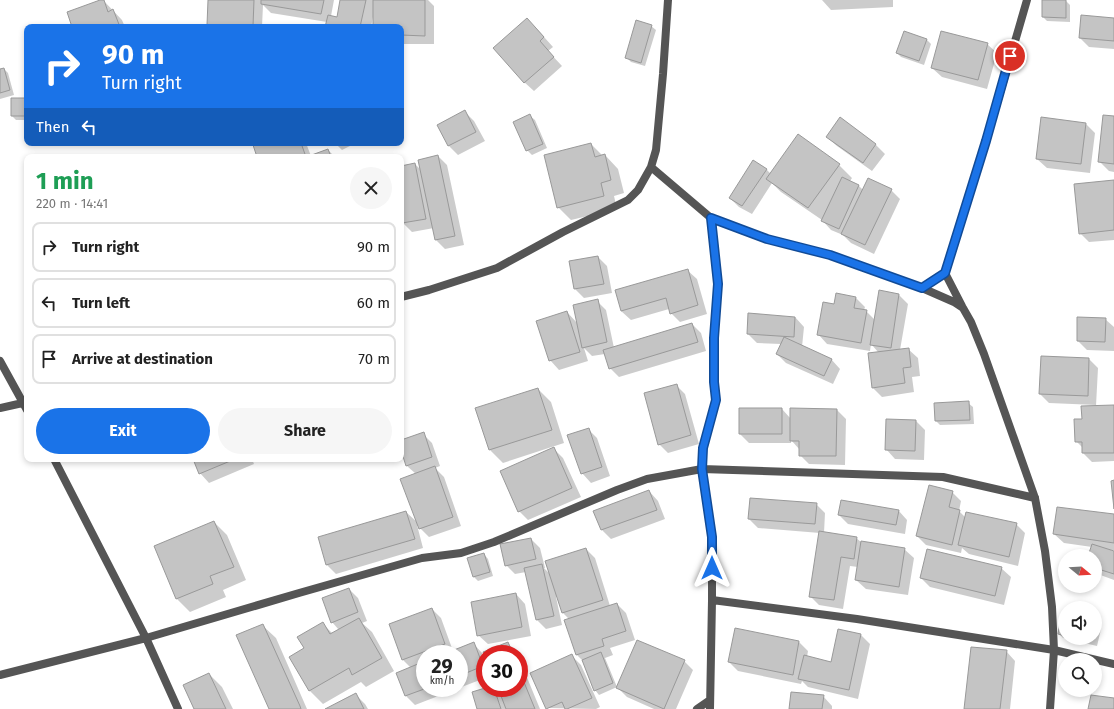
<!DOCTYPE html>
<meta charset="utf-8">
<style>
:root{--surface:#fff;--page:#f6f6f6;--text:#222;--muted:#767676;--line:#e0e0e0;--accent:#1a73e8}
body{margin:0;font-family:"Fira Sans",sans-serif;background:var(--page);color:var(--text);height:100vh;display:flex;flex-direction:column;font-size:15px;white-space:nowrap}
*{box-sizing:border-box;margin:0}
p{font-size:13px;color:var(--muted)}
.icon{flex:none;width:22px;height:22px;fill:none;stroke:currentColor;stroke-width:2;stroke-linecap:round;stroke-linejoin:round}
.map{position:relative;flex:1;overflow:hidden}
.side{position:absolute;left:24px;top:154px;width:380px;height:308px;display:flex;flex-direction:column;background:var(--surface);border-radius:8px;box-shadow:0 2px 6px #0003}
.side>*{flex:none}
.banner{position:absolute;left:24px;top:24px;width:380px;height:122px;border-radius:8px;box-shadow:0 2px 6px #0003;background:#1a73e8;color:#fff;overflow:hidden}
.needle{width:26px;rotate:108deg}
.fabs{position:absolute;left:1058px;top:549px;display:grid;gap:8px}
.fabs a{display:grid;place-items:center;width:44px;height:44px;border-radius:50%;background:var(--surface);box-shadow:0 2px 6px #0003;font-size:20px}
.speed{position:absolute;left:416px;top:645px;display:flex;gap:8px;font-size:20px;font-weight:700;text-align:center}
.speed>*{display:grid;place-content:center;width:52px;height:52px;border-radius:50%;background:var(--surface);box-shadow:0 2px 6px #0003;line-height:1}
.speed small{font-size:10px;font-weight:400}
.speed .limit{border:6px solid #d22;background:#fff;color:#111}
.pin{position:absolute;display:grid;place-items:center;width:34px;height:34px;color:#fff;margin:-17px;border:2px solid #fff;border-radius:50%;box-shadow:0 1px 4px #0007}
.me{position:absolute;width:44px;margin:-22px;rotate:0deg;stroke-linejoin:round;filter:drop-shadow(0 0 3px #0008)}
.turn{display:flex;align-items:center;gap:14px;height:84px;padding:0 12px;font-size:18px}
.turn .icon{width:52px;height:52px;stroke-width:2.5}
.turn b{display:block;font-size:28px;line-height:34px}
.then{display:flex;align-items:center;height:38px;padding:0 12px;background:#0003;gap:8px;font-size:15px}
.round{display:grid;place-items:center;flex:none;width:42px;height:42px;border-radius:21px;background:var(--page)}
.headline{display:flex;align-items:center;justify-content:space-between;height:68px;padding:0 12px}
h1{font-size:24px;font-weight:700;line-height:30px;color:#1e9e55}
.button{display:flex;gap:8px;margin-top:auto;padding:8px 12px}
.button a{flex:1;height:46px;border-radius:24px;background:var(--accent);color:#fff;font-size:16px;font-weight:700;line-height:46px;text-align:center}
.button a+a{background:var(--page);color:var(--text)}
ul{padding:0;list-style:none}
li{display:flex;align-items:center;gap:12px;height:50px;margin:0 8px 6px;padding:0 4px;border:2px solid var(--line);border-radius:8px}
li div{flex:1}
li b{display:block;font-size:15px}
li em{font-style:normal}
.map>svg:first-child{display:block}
.shadow{fill:#0003}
.building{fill:#c4c4c4;stroke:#999}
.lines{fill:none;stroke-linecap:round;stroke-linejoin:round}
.street{stroke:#555;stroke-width:8}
.route-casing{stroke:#114b97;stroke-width:10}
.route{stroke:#1a73e8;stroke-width:7}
</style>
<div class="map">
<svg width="1114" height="709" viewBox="0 0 1114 709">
<rect width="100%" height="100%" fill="#fff"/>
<!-- shadow -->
<path class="shadow" d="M 103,0 L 122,20 L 125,27 L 73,27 Z
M 209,0 L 334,0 L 331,16 L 338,18 L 341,1 L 340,0 L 428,0 L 434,6 L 434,44 L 401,44 L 401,27 L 374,27 L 374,17 L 373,17 L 371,27 L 326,27 L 327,22 L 271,13 L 263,5 L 262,27 L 211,27 L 208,24 Z
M 822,0 L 893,0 L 893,7 L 831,10 Z
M 1043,1 L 1066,1 L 1070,5 L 1070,22 L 1047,21 L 1043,17 Z
M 1114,19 L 1114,49 L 1089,47 L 1080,38 Z
M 651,26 L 656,30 L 645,66 L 631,62 L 627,58 Z
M 536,28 L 553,47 L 548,51 L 562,66 L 534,91 L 524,82 Z
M 904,32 L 927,40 L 931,44 L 924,65 L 901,57 L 897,53 Z
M 987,44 L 997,53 L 987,89 L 942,77 L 932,68 Z
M 4,69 L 8,73 L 14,95 L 0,99 L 0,70 Z
M 27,99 L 27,120 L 16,120 L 12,116 Z
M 465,112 L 474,121 L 485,141 L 458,155 L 449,146 L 438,125 Z
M 530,116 L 535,120 L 547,148 L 532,155 L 527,150 Z
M 1114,117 L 1114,172 L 1109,171 L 1100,162 Z
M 840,119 L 876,145 L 885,154 L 872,171 L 837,146 L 827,137 Z
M 1086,124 L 1095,133 L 1090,173 L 1047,168 L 1037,159 Z
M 261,143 L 306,143 L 311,156 L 328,150 L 332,154 L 333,157 L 258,157 Z
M 335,143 L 356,143 L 342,150 Z
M 591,144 L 603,156 L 605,155 L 618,169 L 624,193 L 614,196 L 617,209 L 571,220 L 558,207 Z
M 438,156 L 447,165 L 464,245 L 445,249 L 436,240 L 434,228 L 412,232 L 403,223 L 401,212 L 401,167 L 415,164 L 421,170 Z
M 839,165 L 852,178 L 850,181 L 859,186 L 863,190 L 891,190 L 900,199 L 874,254 L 851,243 L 843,235 L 831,230 L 822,220 L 781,192 L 772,183 L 752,214 L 739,207 L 730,198 L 766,169 L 771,174 Z
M 1114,181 L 1114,240 L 1089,242 L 1080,233 Z
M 598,257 L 607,266 L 612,293 L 584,298 L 575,289 Z
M 687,270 L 697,279 L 707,314 L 680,322 L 671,313 L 669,309 L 631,320 L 621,311 Z
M 880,291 L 899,295 L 908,304 L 900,350 L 908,349 L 918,358 L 920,376 L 912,377 L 914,392 L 882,397 L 873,388 L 879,353 L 871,344 L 870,351 L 827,344 L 818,334 L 835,305 L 856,298 L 865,307 L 864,310 L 866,311 L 875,320 Z
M 597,301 L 606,310 L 614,348 L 692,324 L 701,333 L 706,351 L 619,377 L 610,368 L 605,354 L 592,356 L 584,348 L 588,361 L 559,370 L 550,360 L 567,312 L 578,324 Z
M 795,317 L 804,327 L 802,347 L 831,359 L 840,369 L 833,384 L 786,363 L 777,354 L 781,344 L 757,343 L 748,334 Z
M 1078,318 L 1105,319 L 1114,327 L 1114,351 L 1087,350 L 1078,341 Z
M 1042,357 L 1089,359 L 1098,368 L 1096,406 L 1114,406 L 1114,461 L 1092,462 L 1083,453 L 1083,448 L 1076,441 L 1083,420 L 1095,406 L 1096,405 L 1049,403 L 1040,394 Z
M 676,385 L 685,394 L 699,444 L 668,453 L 659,444 Z
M 538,389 L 551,402 L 564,443 L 503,463 L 490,450 Z
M 968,403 L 973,407 L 974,424 L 940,425 L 936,421 L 935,404 Z
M 782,409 L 791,419 L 837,410 L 846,419 L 845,465 L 809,464 L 800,455 L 800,450 L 791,440 L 791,443 L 749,443 L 740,434 Z
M 887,420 L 916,421 L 925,430 L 924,460 L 895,459 L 886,449 Z
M 588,429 L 597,438 L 610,476 L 591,483 L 582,473 Z
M 423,434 L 432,443 L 440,466 L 435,468 L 444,477 L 461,526 L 429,537 L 417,525 L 423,548 L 336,574 L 327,565 L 406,512 L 418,523 L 416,474 L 407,466 L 401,447 L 401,441 Z
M 554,449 L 563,458 L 581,497 L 528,520 L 519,511 Z
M 194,459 L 252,459 L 254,464 L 209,483 L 200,473 Z
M 649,491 L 658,501 L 665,519 L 611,539 L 602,530 L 595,511 Z
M 952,492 L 961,501 L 959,511 L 966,518 L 1016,524 L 1025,533 L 1018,566 L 969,554 L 962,548 L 961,553 L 926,545 L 917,536 Z
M 816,504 L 825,513 L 824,533 L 856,538 L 861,542 L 904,549 L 914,558 L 908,595 L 866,589 L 856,580 L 858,567 L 850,566 L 843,609 L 819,605 L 810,596 L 820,533 L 758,528 L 749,519 Z
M 898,510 L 907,520 L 905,534 L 848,524 L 839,515 Z
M 1114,515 L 1114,550 L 1111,550 L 1110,551 L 1114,552 L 1114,580 L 1095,573 L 1095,556 L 1089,556 L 1092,547 L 1064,543 L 1054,534 Z
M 214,522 L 227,535 L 246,580 L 223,590 L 226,597 L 190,612 L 177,599 L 155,546 Z
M 531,539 L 540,548 L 545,568 L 544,568 L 550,574 L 586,549 L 595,558 L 610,606 L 617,604 L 626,613 L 635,640 L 610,648 L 613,655 L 605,658 L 617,687 L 599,695 L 595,690 L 582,660 L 577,655 L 566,621 L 569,619 L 562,612 L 557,596 L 556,597 L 562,625 L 546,629 L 537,620 L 526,572 L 515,574 L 506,565 L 501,545 Z
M 484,554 L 488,559 L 493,576 L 478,581 L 474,577 Z
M 1001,568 L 1011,577 L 1004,605 L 930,587 L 921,578 Z
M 349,589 L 358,598 L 367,621 L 362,623 L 372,632 L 394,671 L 366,687 L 361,682 L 323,704 L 310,691 L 291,657 L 305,649 L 322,623 L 333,634 L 339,630 L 332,622 Z
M 516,594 L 525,604 L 531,636 L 488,644 L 478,635 Z
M 432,609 L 441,618 L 453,651 L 473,643 L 482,653 L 485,659 L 485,678 L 459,688 L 459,654 L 425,654 L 425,688 L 459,688 L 415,705 L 406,696 L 397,673 L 411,668 L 403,660 L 390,625 Z
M 1065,618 L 1065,638 L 1095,638 L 1095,625 L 1096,625 L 1101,629 L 1097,646 L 1063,638 L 1059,634 Z
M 262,625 L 276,638 L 307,709 L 270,709 Z
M 861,635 L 870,644 L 858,699 L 808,687 L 802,681 L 801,684 L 738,671 L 729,662 L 799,642 L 808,651 L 807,657 L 832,663 Z
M 508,643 L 517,654 L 485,654 Z
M 1006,651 L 1015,661 L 1010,709 L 965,709 Z
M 572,656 L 581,665 L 600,707 L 596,709 L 547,708 Z
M 519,658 L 540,709 L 478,709 L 488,688 L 495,688 L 502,694 L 499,688 L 519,688 Z
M 684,661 L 693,670 L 676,709 L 654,709 L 627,697 L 618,688 Z
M 209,674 L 222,687 L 233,709 L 195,709 Z
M 356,695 L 365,704 L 368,709 L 327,709 Z
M 823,696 L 832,706 L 832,709 L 790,709 Z"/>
<!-- building -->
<path class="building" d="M 100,0 L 104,0 L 108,12 L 113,9 L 120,27 L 72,27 L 67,12 Z
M 208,0 L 254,0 L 253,26 L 207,25 Z
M 261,0 L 324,0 L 321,14 L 261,4 Z
M 340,0 L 366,0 L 360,27 L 325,27 L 328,15 L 337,17 Z
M 373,0 L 425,0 L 425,36 L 401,35 L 401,27 L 373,27 Z
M 1042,0 L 1066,0 L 1066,18 L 1042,17 Z
M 1081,15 L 1114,18 L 1114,41 L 1079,38 Z
M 527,18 L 544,37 L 540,41 L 554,57 L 524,83 L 493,48 Z
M 636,20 L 652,25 L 641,63 L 625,58 Z
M 904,31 L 927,39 L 919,61 L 896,53 Z
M 941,31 L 988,43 L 978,80 L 931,68 Z
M 4,68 L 10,90 L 0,93 L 0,69 Z
M 11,98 L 27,98 L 27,116 L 11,116 Z
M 465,110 L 476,132 L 448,146 L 437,125 Z
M 530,114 L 543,144 L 526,151 L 513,122 Z
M 1103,115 L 1114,116 L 1114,164 L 1098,162 Z
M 840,117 L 876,144 L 863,163 L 826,137 Z
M 1041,117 L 1086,123 L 1081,164 L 1036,159 Z
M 798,134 L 840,164 L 808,208 L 766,179 Z
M 258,143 L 301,143 L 306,157 L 257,157 L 253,145 Z
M 591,143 L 595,157 L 605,154 L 611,180 L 601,183 L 604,196 L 557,208 L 544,155 Z
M 328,149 L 331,157 L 309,157 L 309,156 Z
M 438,155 L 455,236 L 435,240 L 418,160 Z
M 753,160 L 767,169 L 742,206 L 729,198 Z
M 415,163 L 426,219 L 402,223 L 401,217 L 401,166 Z
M 842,177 L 859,185 L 839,229 L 821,221 Z
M 868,178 L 892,189 L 865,245 L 841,234 Z
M 1114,180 L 1114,230 L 1079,234 L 1074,184 Z
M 598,256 L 604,284 L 574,289 L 569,261 Z
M 688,269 L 698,305 L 670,314 L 666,298 L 621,311 L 615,290 Z
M 879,290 L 899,294 L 891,348 L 870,345 Z
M 836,293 L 856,297 L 854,308 L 867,310 L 861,343 L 817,335 L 823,302 L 834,304 Z
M 598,299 L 607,342 L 582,348 L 573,305 Z
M 567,311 L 580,352 L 549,361 L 536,321 Z
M 748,313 L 795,317 L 794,337 L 747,334 Z
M 1077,317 L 1106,318 L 1105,342 L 1077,341 Z
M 692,323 L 698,342 L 609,369 L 603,350 Z
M 784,337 L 832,359 L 824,376 L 776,354 Z
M 909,348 L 911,367 L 903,368 L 905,383 L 872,388 L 868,353 Z
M 1041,356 L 1089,358 L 1088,396 L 1039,394 Z
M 677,384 L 691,435 L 658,445 L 644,393 Z
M 538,388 L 552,430 L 489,450 L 475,408 Z
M 969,401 L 970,420 L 935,421 L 934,403 Z
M 1114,405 L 1114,453 L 1082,453 L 1082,442 L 1075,442 L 1074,419 L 1082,419 L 1081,406 Z
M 739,408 L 782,408 L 782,434 L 739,434 Z
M 790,408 L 837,409 L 836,456 L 799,456 L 799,441 L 790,441 Z
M 886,419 L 916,420 L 915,451 L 885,450 Z
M 589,428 L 602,467 L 581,474 L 567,435 Z
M 424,432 L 432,457 L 406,466 L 401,450 L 401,440 Z
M 554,447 L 572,488 L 518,512 L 500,471 Z
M 193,459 L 235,459 L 199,474 Z
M 435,466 L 453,517 L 419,529 L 400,479 Z
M 1114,480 L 1114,509 L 1111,481 Z
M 929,485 L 953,491 L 949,507 L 960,510 L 952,545 L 916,536 Z
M 649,490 L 657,510 L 601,530 L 593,511 Z
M 750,498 L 817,503 L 815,524 L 748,519 Z
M 841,500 L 899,510 L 896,525 L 838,515 Z
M 1057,507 L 1114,514 L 1114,543 L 1053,534 Z
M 406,511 L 415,539 L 326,565 L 318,537 Z
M 966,512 L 1017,523 L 1009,557 L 958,545 Z
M 214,521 L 234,567 L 210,576 L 213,584 L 176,599 L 154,546 Z
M 819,531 L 857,537 L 854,559 L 841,557 L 834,600 L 809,597 Z
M 531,538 L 536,559 L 505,566 L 500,544 Z
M 861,541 L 905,548 L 899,587 L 855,580 Z
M 1092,544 L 1114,551 L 1114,574 L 1095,568 L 1095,556 L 1088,556 Z
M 586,548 L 603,600 L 562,613 L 545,561 Z
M 927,549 L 1002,567 L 995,596 L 920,578 Z
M 484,553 L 490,572 L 473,577 L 467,558 Z
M 542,564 L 554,616 L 536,620 L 524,568 Z
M 349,588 L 358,612 L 331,623 L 322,598 Z
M 516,593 L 522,627 L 477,636 L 471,602 Z
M 617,603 L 626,631 L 602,639 L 604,646 L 576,655 L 564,620 Z
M 432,608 L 445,644 L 402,660 L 389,624 Z
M 1061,616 L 1065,617 L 1065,636 L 1058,634 Z
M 359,618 L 382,658 L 352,675 L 349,668 L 309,691 L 289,657 L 304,648 L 297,637 L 323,622 L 330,634 Z
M 263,624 L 300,706 L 301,709 L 269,709 L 236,635 Z
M 735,628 L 799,641 L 793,675 L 728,662 Z
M 838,629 L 861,634 L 849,690 L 798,679 L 804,655 L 831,662 Z
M 637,640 L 685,660 L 664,709 L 616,688 Z
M 474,642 L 483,666 L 459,676 L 459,654 L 444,654 Z
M 508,642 L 513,654 L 485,654 L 485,656 L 483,652 Z
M 971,647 L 1007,650 L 1000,709 L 964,709 Z
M 601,652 L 613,683 L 594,691 L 582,660 Z
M 572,654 L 592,698 L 567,709 L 565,709 L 562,702 L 546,709 L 530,673 Z
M 425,661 L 425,688 L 427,688 L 405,696 L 396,673 Z
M 519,670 L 535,709 L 506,709 L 498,688 L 519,688 Z
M 209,673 L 226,709 L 194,709 L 183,685 Z
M 485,688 L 494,688 L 501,709 L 477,709 L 472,692 Z
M 791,692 L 824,695 L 822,709 L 789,709 Z
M 356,693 L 364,709 L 325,709 Z
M 1091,695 L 1114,698 L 1114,709 L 1088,709 Z"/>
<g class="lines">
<!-- street -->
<path class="street" d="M 651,167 L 711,218 L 767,239 L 830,255 L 922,288 L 954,302 L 963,308 L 971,322 L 984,354 L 1035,498 L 1045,551 L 1052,607 L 1054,650 L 1050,709
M 945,273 L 962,306
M 922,288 L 945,273 L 986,141 L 1027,0
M 401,297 L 429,290 L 497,268 L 563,232 L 628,200 L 638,190 L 651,167 L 656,150 L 663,74 L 668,0
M 0,361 L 27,410
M 0,408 L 27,402
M 54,459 L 146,638 L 178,709
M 712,600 L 857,619 L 1054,650 L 1114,664
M 0,675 L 146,638 L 299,593 L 422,558 L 461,553 L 494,542 L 617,490 L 647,479 L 702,469 L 943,477 L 1035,498
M 697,709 L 710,700
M 710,709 L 712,600 L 712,537 L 702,469 L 703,448 L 716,400 L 714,382 L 714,338 L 718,284 L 711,218"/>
</g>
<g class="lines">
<!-- route casing -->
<g class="route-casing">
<path id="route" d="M 712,568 L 712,537 L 702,469 L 703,448 L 716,400 L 714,382 L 714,338 L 718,284 L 711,218 L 767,239 L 830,255 L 922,288 L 945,273 L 986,141 L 1010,56"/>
</g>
<!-- route -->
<use href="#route" class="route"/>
</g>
</svg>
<div class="fabs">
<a><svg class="needle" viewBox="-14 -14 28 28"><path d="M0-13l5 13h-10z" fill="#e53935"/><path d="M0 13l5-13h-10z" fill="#767676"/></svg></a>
<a><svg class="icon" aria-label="sound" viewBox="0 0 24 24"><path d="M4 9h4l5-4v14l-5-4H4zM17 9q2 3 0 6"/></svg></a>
<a><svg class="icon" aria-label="search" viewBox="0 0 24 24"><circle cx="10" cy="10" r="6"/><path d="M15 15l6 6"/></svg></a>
</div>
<div class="speed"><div>29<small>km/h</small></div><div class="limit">30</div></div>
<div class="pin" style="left:1010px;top:56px;background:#d93025"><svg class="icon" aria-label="arrive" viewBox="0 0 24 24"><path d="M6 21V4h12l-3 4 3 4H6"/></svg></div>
<svg class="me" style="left:712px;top:568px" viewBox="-20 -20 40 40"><path d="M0-17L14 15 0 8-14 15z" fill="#1a73e8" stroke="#fff" stroke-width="4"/></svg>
<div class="banner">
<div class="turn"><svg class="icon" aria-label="right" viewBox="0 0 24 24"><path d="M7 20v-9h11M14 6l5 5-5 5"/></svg><div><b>90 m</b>Turn right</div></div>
<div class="then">Then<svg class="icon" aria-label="left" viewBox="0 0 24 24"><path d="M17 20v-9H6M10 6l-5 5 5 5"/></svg></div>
</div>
<section class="side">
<div class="headline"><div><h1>1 min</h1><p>220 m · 14:41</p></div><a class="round"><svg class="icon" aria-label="close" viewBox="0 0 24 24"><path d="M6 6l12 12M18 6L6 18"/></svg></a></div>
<ul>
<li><svg class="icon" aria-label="right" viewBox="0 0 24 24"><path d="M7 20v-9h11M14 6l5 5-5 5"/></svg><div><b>Turn right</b></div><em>90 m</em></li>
<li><svg class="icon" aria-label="left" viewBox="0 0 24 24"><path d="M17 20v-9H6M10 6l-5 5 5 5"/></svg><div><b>Turn left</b></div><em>60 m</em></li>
<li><svg class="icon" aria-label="arrive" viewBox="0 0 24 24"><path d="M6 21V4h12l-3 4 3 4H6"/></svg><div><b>Arrive at destination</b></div><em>70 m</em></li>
</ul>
<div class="button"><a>Exit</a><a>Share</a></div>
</section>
</div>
